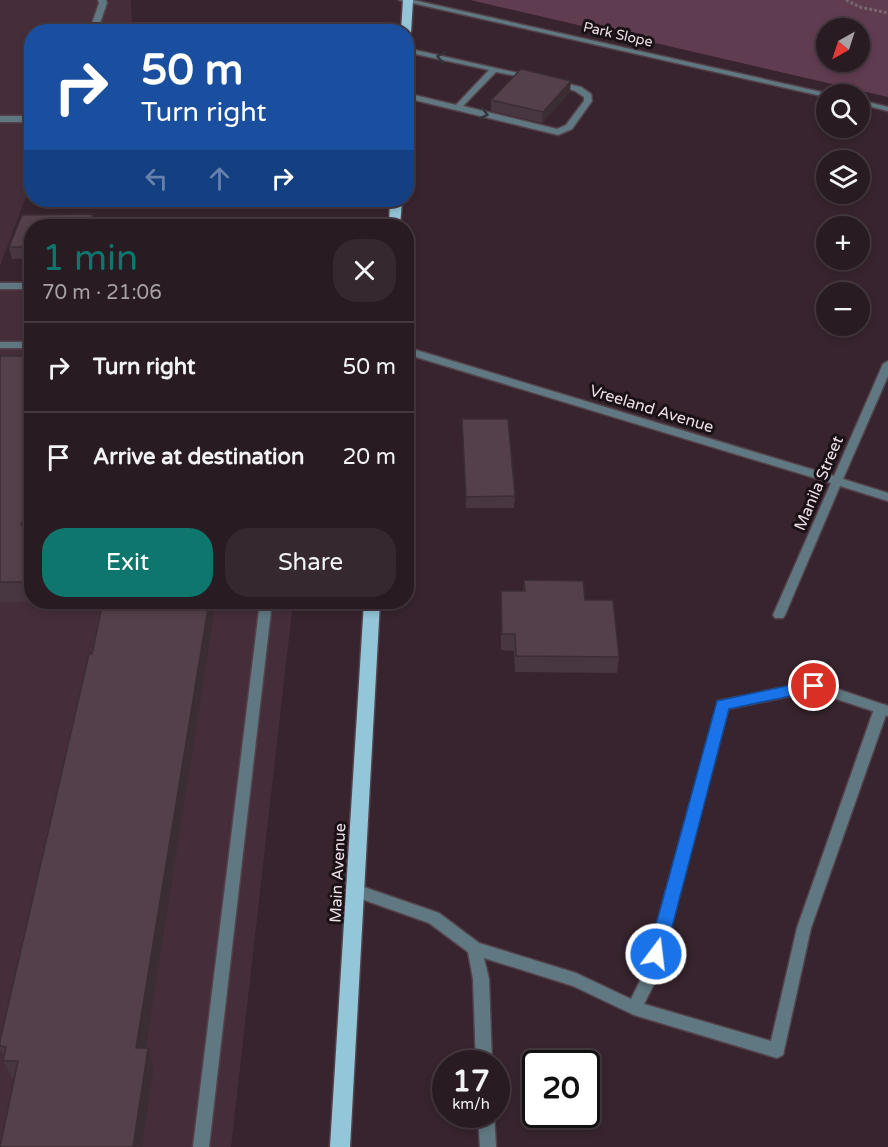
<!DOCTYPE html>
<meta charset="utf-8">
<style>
:root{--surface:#291b22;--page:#35282f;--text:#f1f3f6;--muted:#a5a1a5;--line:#453940;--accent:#0f766e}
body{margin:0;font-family:"Varela Round",sans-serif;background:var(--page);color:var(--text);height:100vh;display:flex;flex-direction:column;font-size:22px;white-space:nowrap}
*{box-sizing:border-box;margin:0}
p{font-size:20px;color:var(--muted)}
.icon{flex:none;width:33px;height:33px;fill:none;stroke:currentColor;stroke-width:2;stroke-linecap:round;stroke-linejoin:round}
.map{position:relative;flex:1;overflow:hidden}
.drawer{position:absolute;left:24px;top:219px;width:390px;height:390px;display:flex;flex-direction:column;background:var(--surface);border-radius:24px;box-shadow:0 3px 9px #0003,0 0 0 2px var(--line)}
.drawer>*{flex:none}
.hud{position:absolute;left:24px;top:24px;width:390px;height:183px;border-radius:24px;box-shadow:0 3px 9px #0003,0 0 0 2px var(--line);background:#1a4fa0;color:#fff;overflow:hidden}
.needle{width:39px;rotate:219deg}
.controls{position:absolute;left:816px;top:18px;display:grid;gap:12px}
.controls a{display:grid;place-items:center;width:54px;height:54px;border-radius:50%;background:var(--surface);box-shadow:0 3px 9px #0003,0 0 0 2px var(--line);font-size:30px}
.speed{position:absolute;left:432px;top:1050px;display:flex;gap:12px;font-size:30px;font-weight:700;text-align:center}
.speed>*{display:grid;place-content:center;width:78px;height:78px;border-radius:50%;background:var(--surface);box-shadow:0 3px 9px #0003,0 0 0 2px var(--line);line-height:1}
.speed small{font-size:15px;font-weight:400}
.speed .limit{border:3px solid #111;border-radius:9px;background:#fff;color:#111}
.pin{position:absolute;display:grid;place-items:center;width:51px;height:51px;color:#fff;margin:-26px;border:3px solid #fff;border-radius:50%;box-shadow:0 2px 6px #0007}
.me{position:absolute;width:66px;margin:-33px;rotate:15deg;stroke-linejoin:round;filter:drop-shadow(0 0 4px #0008)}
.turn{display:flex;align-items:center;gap:21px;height:126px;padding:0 18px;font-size:27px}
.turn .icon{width:78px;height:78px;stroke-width:2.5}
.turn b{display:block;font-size:42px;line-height:51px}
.lanes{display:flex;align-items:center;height:57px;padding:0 18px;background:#0003;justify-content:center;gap:30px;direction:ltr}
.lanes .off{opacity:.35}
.round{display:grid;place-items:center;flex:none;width:63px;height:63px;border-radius:24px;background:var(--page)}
.head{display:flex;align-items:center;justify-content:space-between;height:102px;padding:0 18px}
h1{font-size:36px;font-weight:600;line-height:45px;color:var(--accent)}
.primary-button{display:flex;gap:12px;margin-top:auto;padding:12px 18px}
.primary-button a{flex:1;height:69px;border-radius:24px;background:var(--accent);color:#fff;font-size:24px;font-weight:600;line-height:69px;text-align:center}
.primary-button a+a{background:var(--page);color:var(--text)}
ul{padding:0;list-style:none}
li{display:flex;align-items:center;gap:18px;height:90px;padding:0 18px;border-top:2px solid var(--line)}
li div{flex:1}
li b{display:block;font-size:22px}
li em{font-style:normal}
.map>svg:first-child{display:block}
.built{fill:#452e3a}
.green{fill:#603c50;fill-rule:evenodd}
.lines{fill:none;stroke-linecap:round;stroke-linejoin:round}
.lane-casing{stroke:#54424b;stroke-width:3}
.street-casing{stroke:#54424b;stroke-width:3}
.primary-casing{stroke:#54424b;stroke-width:3}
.path{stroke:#77676f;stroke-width:3;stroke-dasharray:3 2;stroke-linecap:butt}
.lane{fill:#607881;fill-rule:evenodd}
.street{fill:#607881;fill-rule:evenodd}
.primary{fill:#92c6d8;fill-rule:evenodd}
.wall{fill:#483740}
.shaded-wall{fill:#3b2d34}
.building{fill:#54404a;stroke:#3b2d34;stroke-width:1.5}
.oneway{stroke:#32353b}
.route{fill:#1a73e8;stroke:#114b97;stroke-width:1.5}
.labels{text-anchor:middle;stroke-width:6;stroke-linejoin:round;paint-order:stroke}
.far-street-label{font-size:14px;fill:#ecdfe5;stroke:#191115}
.street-label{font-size:16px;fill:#ecdfe5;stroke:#191115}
</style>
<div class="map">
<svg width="888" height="1147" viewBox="0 0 888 1147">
<rect width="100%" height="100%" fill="#37242e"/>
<!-- built -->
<path class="built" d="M 0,0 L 131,0 L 132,31 L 32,32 L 31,193 L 27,194 L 0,266 Z
M 0,281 L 31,282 L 32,602 L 293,602 L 231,1147 L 0,1147 Z"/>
<!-- green -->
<path class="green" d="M 470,0 L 888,0 L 888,97 ZM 826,28 L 860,28 L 860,62 L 826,62 Z"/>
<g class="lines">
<!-- lane casing -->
<g class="lane-casing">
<path id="lane" d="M 98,0 L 106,0 L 107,3 L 97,32 L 89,32 L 99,3 Z
M 406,48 L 536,77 L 532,79 L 496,72 L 463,106 L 557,129 L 566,125 L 584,101 L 584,97 L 575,91 L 552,84 L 552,80 L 581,87 L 591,94 L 592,101 L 572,129 L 558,135 L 406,98 L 406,93 L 456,105 L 489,70 L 406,52 Z
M 0,342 L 32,342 L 32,348 L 0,348 Z
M 260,602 L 272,602 L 209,1147 L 193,1147 Z
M 814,681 L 819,682 L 820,686 L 819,690 L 728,709 L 658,976 L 644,1004 L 771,1041 L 797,928 L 874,709 L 876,705 L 881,704 L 886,705 L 888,709 L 811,928 L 783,1055 L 777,1058 L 634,1015 L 573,986 L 484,958 L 489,979 L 492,1064 L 476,1064 L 473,979 L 468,952 L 429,923 L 350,895 L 348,890 L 350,885 L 355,884 L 439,913 L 479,943 L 576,973 L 631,999 L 643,975 L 718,701 Z
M 478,1114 L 494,1114 L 496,1147 L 480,1147 Z"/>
</g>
<!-- street casing -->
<g class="street-casing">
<path id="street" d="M 399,0 L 413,0 L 830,94 L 826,94 L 826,97 Z
M 860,100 L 888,107 L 888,111 L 860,104 Z
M 0,116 L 32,116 L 32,122 L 0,122 Z
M 0,283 L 32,283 L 32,289 L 0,289 Z
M 406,347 L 834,476 L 883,364 L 888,361 L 888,376 L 843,479 L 888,493 L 888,501 L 840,486 L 785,615 L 783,618 L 775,618 L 773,615 L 831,483 L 406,354 Z
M 814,681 L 888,706 L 888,716 L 809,690 L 808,686 L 809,682 Z"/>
</g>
<!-- primary casing -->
<g class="primary-casing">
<path id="primary" d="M 403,0 L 413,0 L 411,32 L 406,35 L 406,32 L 401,32 Z
M 390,200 L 402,200 L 400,226 L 389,226 Z
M 364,602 L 380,602 L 350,1147 L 330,1147 Z"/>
</g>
<!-- path -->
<path class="path" d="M 846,0 L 860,7 L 888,13"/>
<!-- lane -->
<use href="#lane" class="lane"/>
<!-- street -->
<use href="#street" class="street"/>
<!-- primary -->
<use href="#primary" class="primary"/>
</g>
<!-- wall -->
<path class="wall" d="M 570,92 L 542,123 L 491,111 L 491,100 Z
M 93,214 L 95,226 L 32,226 L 32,258 L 12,259 L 9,247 L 22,215 Z
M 0,356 L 32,356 L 32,602 L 216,602 L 145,1048 L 148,1048 L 154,1066 L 12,1078 L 3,1061 L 4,1056 L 0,1049 L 0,1041 L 103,603 L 0,602 Z
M 462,419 L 515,496 L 514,508 L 466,508 Z
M 524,580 L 585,600 L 619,657 L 617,673 L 515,672 L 514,651 L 501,650 L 501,591 L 523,591 Z"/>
<!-- shaded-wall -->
<path class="shaded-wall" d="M 571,81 L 570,92 L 542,123 L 543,112 Z
M 93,214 L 95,226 L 88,226 Z
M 32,493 L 32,534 L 21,525 Z
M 209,602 L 216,602 L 143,1065 L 136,1048 Z
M 148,1048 L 154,1066 L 142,1147 L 133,1147 Z"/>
<!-- building -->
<path class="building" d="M 521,69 L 571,81 L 543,112 L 491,100 Z
M 93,214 L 88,226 L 32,226 L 32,247 L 9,247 L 22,215 Z
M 0,356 L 32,356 L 32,493 L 21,525 L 32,525 L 32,582 L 0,582 Z
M 462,419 L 508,419 L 515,496 L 466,497 Z
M 524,580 L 583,581 L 585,600 L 613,600 L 619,657 L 516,656 L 515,634 L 502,634 L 501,591 L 525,591 Z
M 103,602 L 209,602 L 136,1048 L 148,1048 L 133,1147 L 0,1147 L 18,1061 L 3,1061 L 6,1047 L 0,1046 L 0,1041 L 89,654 L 92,654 Z"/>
<!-- one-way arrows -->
<defs><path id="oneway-chevron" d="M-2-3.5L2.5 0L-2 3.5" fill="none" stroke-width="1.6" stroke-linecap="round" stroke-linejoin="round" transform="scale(1.5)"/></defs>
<g class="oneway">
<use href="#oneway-chevron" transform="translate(441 57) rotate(-168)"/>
<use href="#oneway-chevron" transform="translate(484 114) rotate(14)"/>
</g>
<!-- route -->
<path class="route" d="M 814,680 L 819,682 L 821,686 L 819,690 L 729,709 L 665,954 L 662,959 L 656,961 L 650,959 L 648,954 L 717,701 Z"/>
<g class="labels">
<!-- far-street labels -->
<g class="far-street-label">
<text transform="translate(618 34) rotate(13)" y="5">Park Slope</text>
</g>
<!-- street labels -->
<g class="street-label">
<text transform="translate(652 408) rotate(17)" y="6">Vreeland Avenue</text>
<text transform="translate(818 483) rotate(-67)" y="6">Manila Street</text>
<text transform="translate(337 873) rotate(-87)" y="6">Main Avenue</text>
</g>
</g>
</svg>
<div class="controls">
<a><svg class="needle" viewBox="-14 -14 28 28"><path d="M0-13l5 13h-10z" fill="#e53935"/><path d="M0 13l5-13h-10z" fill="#a5a1a5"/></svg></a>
<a><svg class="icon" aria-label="search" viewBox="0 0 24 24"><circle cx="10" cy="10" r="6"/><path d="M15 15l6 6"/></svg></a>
<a><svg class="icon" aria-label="layers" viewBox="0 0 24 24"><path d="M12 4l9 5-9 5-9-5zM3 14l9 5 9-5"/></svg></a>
<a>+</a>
<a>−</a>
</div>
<div class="speed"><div>17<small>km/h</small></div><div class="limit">20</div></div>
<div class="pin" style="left:814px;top:686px;background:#d93025"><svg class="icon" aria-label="arrive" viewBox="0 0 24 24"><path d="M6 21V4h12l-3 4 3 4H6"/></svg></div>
<svg class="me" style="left:656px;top:954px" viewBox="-20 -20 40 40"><circle r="17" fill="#1a73e8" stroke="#fff" stroke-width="3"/><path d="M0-11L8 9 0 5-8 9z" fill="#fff"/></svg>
<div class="hud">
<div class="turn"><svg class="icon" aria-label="right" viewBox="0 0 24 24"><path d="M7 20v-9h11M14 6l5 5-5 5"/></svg><div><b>50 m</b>Turn right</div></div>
<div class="lanes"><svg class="icon off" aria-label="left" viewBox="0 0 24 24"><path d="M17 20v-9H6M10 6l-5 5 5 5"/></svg><svg class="icon off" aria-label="ahead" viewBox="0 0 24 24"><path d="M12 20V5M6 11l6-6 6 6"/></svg><svg class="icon" aria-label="right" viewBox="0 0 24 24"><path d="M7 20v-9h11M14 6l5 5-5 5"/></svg></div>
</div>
<section class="drawer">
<div class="head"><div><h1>1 min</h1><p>70 m · 21:06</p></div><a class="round"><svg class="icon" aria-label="close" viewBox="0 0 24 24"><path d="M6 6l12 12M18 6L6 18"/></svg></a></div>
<ul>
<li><svg class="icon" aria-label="right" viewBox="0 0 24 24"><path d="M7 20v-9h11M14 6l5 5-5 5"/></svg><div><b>Turn right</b></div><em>50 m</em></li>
<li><svg class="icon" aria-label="arrive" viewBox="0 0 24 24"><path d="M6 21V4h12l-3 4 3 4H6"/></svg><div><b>Arrive at destination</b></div><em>20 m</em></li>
</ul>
<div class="primary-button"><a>Exit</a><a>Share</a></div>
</section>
</div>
